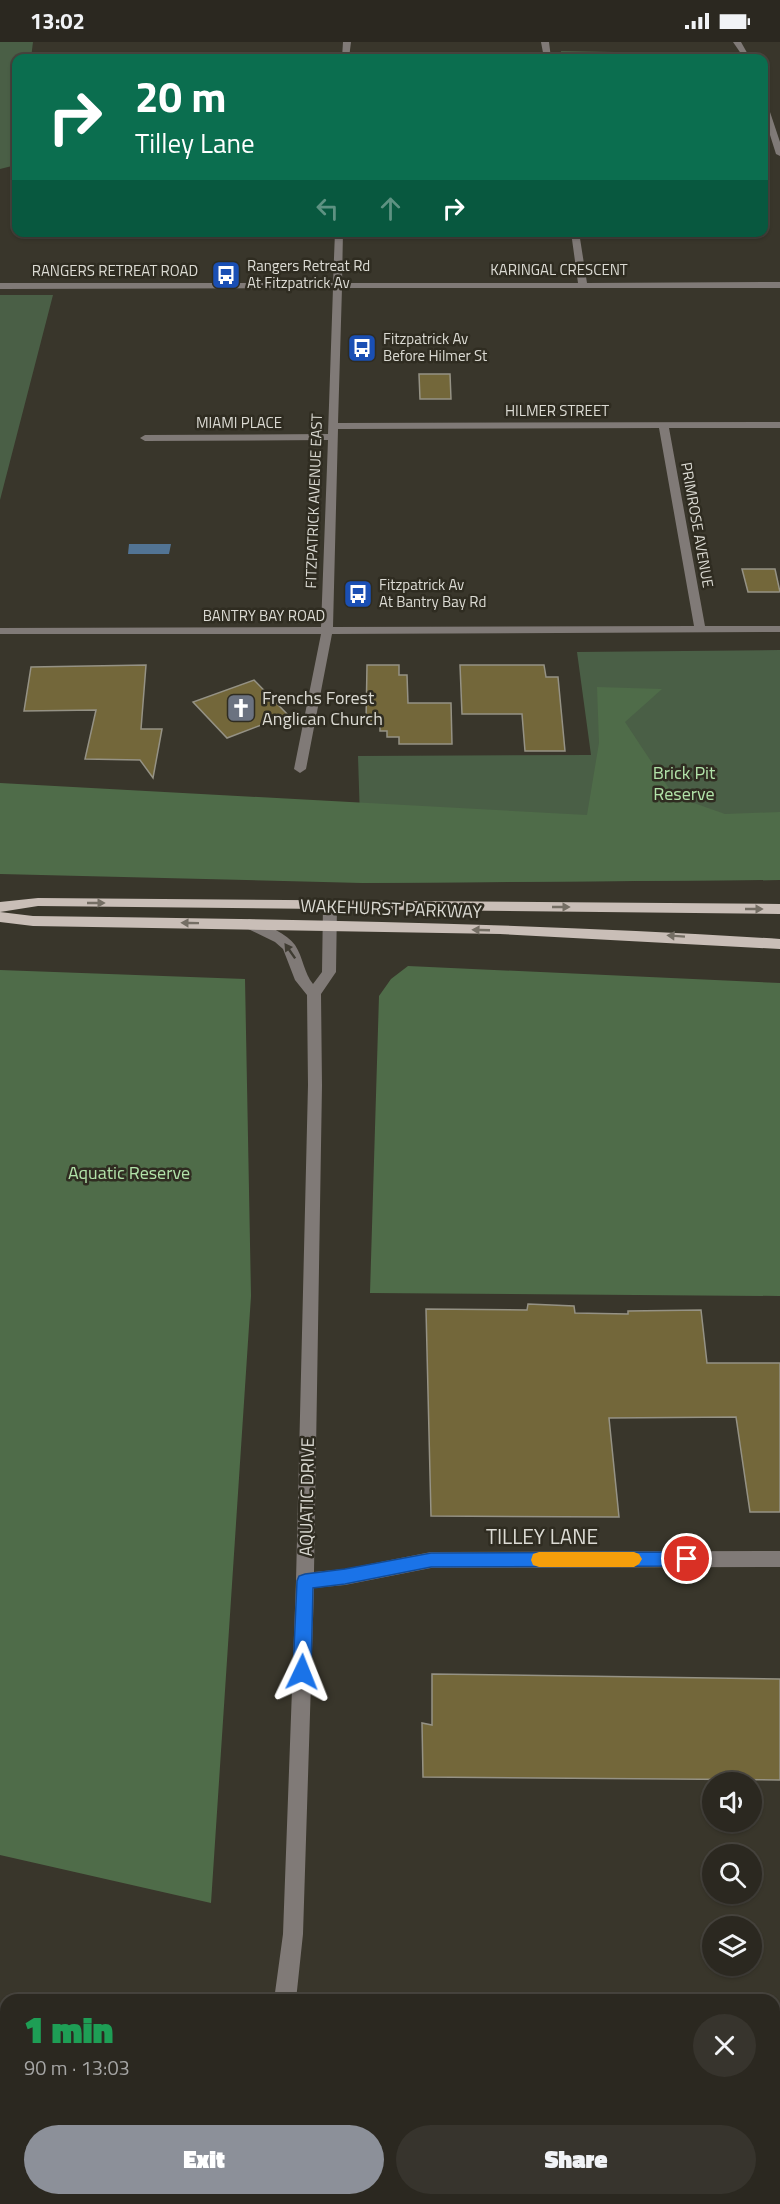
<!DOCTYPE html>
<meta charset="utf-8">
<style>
:root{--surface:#2b2820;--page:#37342d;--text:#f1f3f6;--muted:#a6a6a5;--line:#47443e;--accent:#8c9099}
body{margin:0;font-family:"Titillium Web",sans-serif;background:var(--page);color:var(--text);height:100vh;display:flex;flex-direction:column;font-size:22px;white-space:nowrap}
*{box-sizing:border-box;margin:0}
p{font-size:20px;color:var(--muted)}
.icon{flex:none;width:33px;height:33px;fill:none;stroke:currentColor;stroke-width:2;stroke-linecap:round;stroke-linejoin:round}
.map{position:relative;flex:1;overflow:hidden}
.drawer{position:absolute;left:0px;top:1952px;width:780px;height:212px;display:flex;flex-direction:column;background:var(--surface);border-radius:18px 18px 0 0;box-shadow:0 2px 4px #0004,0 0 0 2px var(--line)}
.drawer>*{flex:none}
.banner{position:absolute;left:12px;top:12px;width:756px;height:183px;border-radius:12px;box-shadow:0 2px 4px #0004,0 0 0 2px var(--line);background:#0b6e4f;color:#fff;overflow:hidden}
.fabs{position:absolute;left:702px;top:1730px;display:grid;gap:12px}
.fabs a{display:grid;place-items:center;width:60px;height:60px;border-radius:50%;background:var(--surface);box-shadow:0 2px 4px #0004,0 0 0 2px var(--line);font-size:30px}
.pin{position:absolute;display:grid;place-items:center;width:51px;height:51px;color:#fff;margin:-26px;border:3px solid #fff;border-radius:50%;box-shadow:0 2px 6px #0007}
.me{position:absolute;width:66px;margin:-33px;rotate:2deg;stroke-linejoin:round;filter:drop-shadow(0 0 4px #0008)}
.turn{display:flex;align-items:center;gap:21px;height:126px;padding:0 24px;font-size:27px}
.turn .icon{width:78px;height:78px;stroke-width:2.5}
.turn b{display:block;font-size:42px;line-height:51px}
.lanes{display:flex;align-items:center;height:57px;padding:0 24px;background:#0003;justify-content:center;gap:30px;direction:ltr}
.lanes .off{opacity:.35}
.round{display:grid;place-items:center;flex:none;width:63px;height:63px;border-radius:32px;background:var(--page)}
.head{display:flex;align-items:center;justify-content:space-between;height:102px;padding:0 24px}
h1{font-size:36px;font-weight:800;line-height:45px;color:#1e9e55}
.cta{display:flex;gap:12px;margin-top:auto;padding:12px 24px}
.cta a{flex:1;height:69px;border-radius:36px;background:var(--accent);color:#fff;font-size:24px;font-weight:800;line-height:69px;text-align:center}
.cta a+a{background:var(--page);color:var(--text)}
.status{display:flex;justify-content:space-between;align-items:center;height:42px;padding:0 30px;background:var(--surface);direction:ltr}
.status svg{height:16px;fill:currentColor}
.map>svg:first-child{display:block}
.green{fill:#4a5f46}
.forest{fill:#4f6c49}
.water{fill:#527494}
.building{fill:#73673a;stroke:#959285;stroke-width:1.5}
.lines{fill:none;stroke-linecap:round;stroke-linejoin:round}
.minor{fill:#807a77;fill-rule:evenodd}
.major{fill:#c9beb7;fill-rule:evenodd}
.oneway{fill:#746e64}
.oneway2{fill:#3f3c32}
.route{fill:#1a73e8;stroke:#114b97;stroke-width:1.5}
.slow{fill:#f59e0b}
.labels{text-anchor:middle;stroke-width:5;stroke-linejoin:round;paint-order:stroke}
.far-poi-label{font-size:15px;fill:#dcdbd4;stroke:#2f2c21;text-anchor:start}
.far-street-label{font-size:15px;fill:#dcdbd4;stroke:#2f2c21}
.poi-label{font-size:18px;fill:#dcdbd4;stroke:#2f2c21;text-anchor:start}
.park-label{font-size:18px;fill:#b2e3a9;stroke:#2f2c21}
.street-label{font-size:18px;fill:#dcdbd4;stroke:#2f2c21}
.near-street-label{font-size:21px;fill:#dcdbd4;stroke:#2f2c21}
</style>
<div class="status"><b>13:02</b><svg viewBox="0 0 49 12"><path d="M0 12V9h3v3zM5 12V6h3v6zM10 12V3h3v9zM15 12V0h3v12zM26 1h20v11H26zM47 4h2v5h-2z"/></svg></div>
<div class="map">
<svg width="780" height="2162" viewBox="0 0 780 2162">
<rect width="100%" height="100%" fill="#39362b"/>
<!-- green -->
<path class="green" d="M 0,0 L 33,0 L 31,16 L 16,16 L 16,123 L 0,127 Z
M 561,9 L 724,12 L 727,16 L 562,16 Z
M 0,253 L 53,253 L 0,458 Z
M 780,608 L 780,838 L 362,841 L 358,714 L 591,713 L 577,610 Z"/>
<!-- forest -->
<path class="forest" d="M 597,645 L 662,647 L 625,680 L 674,754 L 725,772 L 780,770 L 780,838 L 362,841 L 0,832 L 0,741 L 587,773 L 599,701 Z
M 408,924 L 780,941 L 780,1254 L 370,1251 L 379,954 L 391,937 Z
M 0,928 L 245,937 L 251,1254 L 211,1861 L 0,1813 Z
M 0,1978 L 6,1980 L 6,2157 L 207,2157 L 206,2162 L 0,2162 Z"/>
<!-- water -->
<path class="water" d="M 129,502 L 171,502 L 169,512 L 128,512 Z"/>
<!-- building -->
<path class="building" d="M 419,332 L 450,332 L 451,357 L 420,357 Z
M 742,527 L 775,527 L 780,550 L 748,550 Z
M 146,623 L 141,687 L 162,687 L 153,736 L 140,718 L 85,717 L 96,668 L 24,669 L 31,625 Z
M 367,623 L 399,623 L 399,633 L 407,633 L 408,661 L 451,661 L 452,702 L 399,702 L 399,695 L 387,695 L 387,689 L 380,689 L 380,681 L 366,681 Z
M 460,623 L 544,623 L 546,635 L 558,635 L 565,709 L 525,709 L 522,672 L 462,672 Z
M 254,638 L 288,673 L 227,696 L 193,660 Z
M 528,1262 L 574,1264 L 575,1271 L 628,1272 L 628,1269 L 701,1268 L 707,1321 L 780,1321 L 780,1470 L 750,1470 L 736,1375 L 609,1376 L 619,1475 L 431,1474 L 426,1267 L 527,1268 Z
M 432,1632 L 780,1637 L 780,1738 L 423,1735 L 422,1681 L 432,1683 Z"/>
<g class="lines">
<!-- minor -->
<path class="minor" d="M 343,0 L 351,0 L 349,16 L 342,16 Z
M 541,0 L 549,0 L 551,16 L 544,16 Z
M 733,0 L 741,0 L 750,16 L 744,16 Z
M 764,62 L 768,64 L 780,100 L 780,114 L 776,112 L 764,74 Z
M 335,190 L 343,190 L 342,241 L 578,241 L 571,190 L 579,190 L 587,241 L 780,240 L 780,246 L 342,246 L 338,381 L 780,380 L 780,386 L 669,386 L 705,584 L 780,584 L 780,590 L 332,592 L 306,727 L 300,731 L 294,727 L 321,592 L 0,592 L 0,586 L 321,585 L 328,398 L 145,399 L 140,396 L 145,393 L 328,392 L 333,246 L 0,247 L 0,241 L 333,241 ZM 659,386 L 694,584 L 333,585 L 338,387 Z
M 330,859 L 337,863 L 336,930 L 321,952 L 322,1043 L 314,1530 L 345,1527 L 431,1510 L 780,1509 L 780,1525 L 431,1526 L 345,1543 L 314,1546 L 303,1892 L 296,1958 L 274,1958 L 283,1892 L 296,1539 L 308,1043 L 307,953 L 295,938 L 283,907 L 275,900 L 244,885 L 242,882 L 249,877 C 263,881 286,891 295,903 C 303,915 304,931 313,942 L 322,930 L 323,863 Z
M 264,2157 L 286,2157 L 286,2162 L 264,2162 Z"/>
<!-- major -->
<path class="major" d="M 38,856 L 780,862 L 780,872 L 38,864 L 0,870 L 0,860 Z
M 0,870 L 33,874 C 282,877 531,881 780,897 L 780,907 L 500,892 L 33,884 L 0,880 Z"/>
</g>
<!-- one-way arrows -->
<defs><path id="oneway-solid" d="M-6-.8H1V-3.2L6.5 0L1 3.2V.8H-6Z" transform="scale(1.5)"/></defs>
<g class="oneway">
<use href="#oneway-solid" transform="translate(96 861)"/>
<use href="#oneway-solid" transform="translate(561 865)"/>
<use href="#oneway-solid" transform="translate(754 867)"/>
<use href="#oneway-solid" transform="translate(190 881) rotate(-179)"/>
<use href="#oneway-solid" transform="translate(481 888) rotate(-178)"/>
<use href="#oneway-solid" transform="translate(676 894) rotate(-176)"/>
</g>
<use class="oneway2" href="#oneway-solid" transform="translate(290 909) rotate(-125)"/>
<!-- route -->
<path class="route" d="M 687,1510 L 693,1512 L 695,1517 L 693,1522 L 687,1524 L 431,1525 L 345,1542 L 313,1546 L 311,1630 L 308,1635 L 302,1638 L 296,1635 L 293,1630 L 297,1539 L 299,1534 L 305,1532 L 345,1527 L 431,1511 Z"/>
<!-- slow -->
<path class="slow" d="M 539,1510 L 634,1510 L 639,1512 L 642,1517 L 639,1522 L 634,1525 L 539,1525 L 533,1523 L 531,1518 L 533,1512 Z"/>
<!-- icons -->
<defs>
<g id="bus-square" transform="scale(1.5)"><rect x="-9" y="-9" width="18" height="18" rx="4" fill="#1a4fb4" stroke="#2f2c21"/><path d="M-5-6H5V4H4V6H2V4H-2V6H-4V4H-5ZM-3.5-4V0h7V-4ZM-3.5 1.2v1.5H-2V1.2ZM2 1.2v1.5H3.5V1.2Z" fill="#fff"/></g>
<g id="church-square" transform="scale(1.5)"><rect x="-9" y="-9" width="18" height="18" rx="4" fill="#6b7280" stroke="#2f2c21"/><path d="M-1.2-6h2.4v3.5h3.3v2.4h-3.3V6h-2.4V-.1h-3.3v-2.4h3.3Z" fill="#fff"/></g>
</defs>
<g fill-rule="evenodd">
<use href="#bus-square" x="226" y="233"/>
<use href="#bus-square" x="362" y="306"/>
<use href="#bus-square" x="358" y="552"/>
<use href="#church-square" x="241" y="666"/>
</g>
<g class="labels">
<!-- far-poi labels -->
<g class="far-poi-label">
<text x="247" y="229">Rangers Retreat Rd<tspan x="247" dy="17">At Fitzpatrick Av</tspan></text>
<text x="383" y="302">Fitzpatrick Av<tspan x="383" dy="17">Before Hilmer St</tspan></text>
<text x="379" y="548">Fitzpatrick Av<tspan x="379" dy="17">At Bantry Bay Rd</tspan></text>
</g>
<!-- far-street labels -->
<g class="far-street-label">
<text x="559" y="233">KARINGAL CRESCENT</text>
<text x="115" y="234">RANGERS RETREAT ROAD</text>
<text x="557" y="374">HILMER STREET</text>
<text x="239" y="386">MIAMI PLACE</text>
<text transform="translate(314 459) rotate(-88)" y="5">FITZPATRICK AVENUE EAST</text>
<text transform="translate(697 483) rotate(80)" y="5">PRIMROSE AVENUE</text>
<text x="264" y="579">BANTRY BAY ROAD</text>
</g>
<!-- poi labels -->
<g class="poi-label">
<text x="262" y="662">Frenchs Forest<tspan x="262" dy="21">Anglican Church</tspan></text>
</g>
<!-- park labels -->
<g class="park-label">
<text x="684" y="737">Brick Pit<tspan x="684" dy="21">Reserve</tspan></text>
<text x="129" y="1137">Aquatic Reserve</text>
</g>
<!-- street labels -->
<g class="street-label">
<text transform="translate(391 867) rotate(2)" y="6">WAKEHURST PARKWAY</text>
<text transform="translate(307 1455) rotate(-89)" y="6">AQUATIC DRIVE</text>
</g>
<!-- near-street labels -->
<g class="near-street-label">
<text x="542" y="1502">TILLEY LANE</text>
</g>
</g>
</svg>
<div class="fabs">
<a><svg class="icon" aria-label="sound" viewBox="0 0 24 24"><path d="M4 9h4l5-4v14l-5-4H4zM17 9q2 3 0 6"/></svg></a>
<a><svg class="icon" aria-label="search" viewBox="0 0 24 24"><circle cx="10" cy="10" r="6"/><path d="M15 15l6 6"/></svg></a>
<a><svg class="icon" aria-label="layers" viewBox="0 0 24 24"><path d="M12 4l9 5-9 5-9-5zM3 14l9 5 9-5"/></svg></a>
</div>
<div class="pin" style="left:687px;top:1517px;background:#d93025"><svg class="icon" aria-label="arrive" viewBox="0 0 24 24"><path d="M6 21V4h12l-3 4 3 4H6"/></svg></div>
<svg class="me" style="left:302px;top:1630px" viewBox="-20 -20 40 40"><path d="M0-17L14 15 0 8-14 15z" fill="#1a73e8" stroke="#fff" stroke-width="4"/></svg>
<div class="banner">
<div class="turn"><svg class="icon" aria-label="right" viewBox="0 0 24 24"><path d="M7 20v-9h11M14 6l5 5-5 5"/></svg><div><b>20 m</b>Tilley Lane</div></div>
<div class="lanes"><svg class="icon off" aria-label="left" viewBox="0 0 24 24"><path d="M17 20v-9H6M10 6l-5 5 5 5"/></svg><svg class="icon off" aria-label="ahead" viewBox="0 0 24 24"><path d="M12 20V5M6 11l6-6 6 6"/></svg><svg class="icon" aria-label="right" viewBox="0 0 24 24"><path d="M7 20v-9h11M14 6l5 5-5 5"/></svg></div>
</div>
<section class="drawer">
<div class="head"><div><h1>1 min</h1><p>90 m · 13:03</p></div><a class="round"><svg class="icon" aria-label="close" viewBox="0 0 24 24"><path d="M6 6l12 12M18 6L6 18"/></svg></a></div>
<div class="cta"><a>Exit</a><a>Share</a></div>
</section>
</div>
